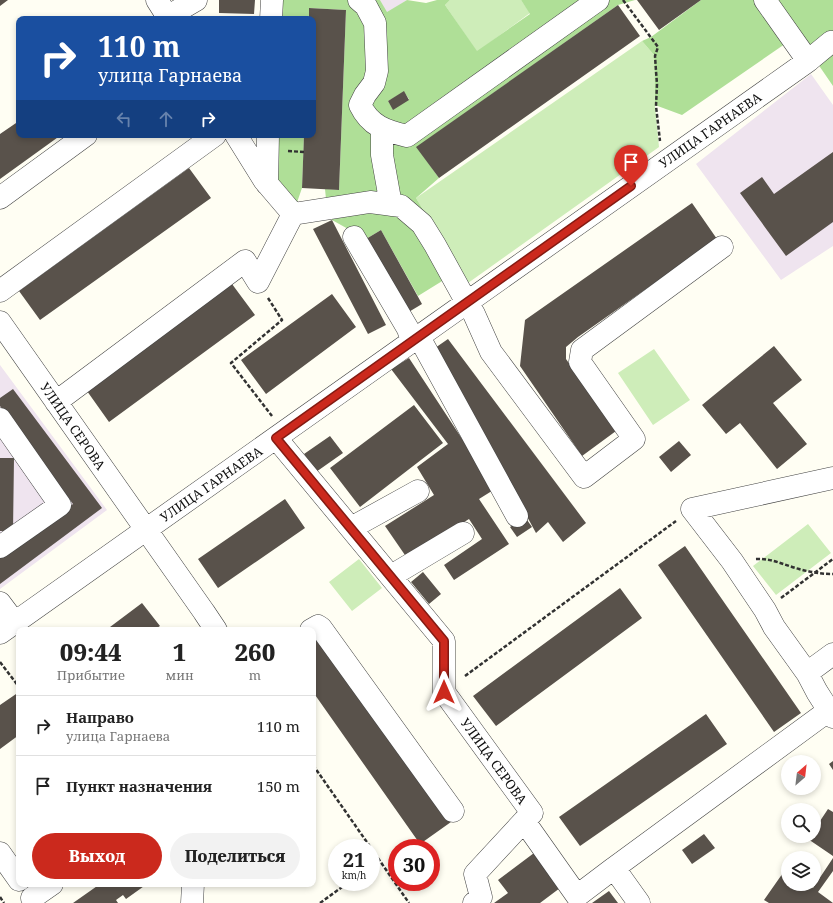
<!DOCTYPE html>
<html lang="ru">
<meta charset="utf-8">
<style>
:root{--surface:#fff;--page:#f2f2f2;--text:#222;--muted:#767676;--line:#e0e0e0;--accent:#cb291d}
body{margin:0;font-family:"Noto Serif",serif;background:var(--page);color:var(--text);height:100vh;display:flex;flex-direction:column;font-size:15px;white-space:nowrap}
*{box-sizing:border-box;margin:0}
p{font-size:13px;color:var(--muted)}
.icon{flex:none;width:22px;height:22px;fill:none;stroke:currentColor;stroke-width:2;stroke-linecap:round;stroke-linejoin:round}
.map{position:relative;flex:1;overflow:hidden}
.details{position:absolute;left:16px;top:627px;width:300px;height:260px;display:flex;flex-direction:column;background:var(--surface);border-radius:8px;box-shadow:0 2px 6px #0003}
.details>*{flex:none}
.top-card{position:absolute;left:16px;top:16px;width:300px;height:122px;border-radius:8px;box-shadow:0 2px 6px #0003;background:#1a4fa0;color:#fff;overflow:hidden}
.needle{width:26px;rotate:28deg}
.fabs{position:absolute;left:781px;top:755px;display:grid;gap:8px}
.fabs a{display:grid;place-items:center;width:40px;height:40px;border-radius:50%;background:var(--surface);box-shadow:0 2px 6px #0003;font-size:20px}
.speed{position:absolute;left:328px;top:839px;display:flex;gap:8px;font-size:20px;font-weight:700;text-align:center}
.speed>*{display:grid;place-content:center;width:52px;height:52px;border-radius:50%;background:var(--surface);box-shadow:0 2px 6px #0003;line-height:1}
.speed small{font-size:10px;font-weight:400}
.speed .limit{border:6px solid #d22;background:#fff;color:#111}
.pin{position:absolute;display:grid;place-items:center;width:34px;height:34px;color:#fff;margin:-41px -17px;border-radius:50% 50% 50% 0;rotate:-45deg;box-shadow:0 0 4px #0007}
.pin .icon{rotate:45deg}
.me{position:absolute;width:44px;margin:-22px;rotate:0deg;stroke-linejoin:round;filter:drop-shadow(0 0 3px #0008)}
.turn{display:flex;align-items:center;gap:14px;height:84px;padding:0 16px;font-size:18px}
.turn .icon{width:52px;height:52px;stroke-width:2.5}
.turn b{display:block;font-size:28px;line-height:34px}
.lanes{display:flex;align-items:center;height:38px;padding:0 16px;background:#0003;justify-content:center;gap:20px;direction:ltr}
.lanes .off{opacity:.35}
.eta{display:flex;justify-content:space-evenly;align-items:center;height:68px;text-align:center}
.eta b{font-size:24px;font-weight:800;line-height:28px}
.button{display:flex;gap:8px;margin-top:auto;padding:8px 16px}
.button a{flex:1;height:46px;border-radius:24px;background:var(--accent);color:#fff;font-size:16px;font-weight:800;line-height:46px;text-align:center}
.button a+a{background:var(--page);color:var(--text)}
ul{padding:0;list-style:none}
li{display:flex;align-items:center;gap:12px;height:60px;padding:0 16px;border-top:1px solid var(--line)}
li div{flex:1}
li b{display:block;font-size:15px}
li em{font-style:normal}
.map>svg:first-child{display:block}
.industrial{fill:#efe4ef}
.green{fill:#ceedb9}
.forest{fill:#afdf97;fill-rule:evenodd}
.building{fill:#59524b}
.lines{fill:none;stroke-linecap:round;stroke-linejoin:round}
.minor-casing{stroke:#434343;stroke-width:23}
.path{stroke:#323232;stroke-width:2.5;stroke-dasharray:4 2;stroke-linecap:butt}
.minor{stroke:#fff;stroke-width:22}
.route-casing{stroke:#841b13;stroke-width:10}
.route{stroke:#cb291d;stroke-width:7}
.labels{text-anchor:middle;stroke-width:4;stroke-linejoin:round;paint-order:stroke}
.street-label{font-size:13px;fill:#101010;stroke:#fff}
</style>
<div class="map">
<svg width="833" height="903" viewBox="0 0 833 903">
<rect width="100%" height="100%" fill="#fffef3"/>
<!-- industrial -->
<path class="industrial" d="M 380,0 L 407,0 L 387,13 Z
M 811,74 L 833,105 L 833,246 L 781,280 L 696,164 Z
M 0,365 L 107,510 L 0,589 Z"/>
<!-- green -->
<path class="green" d="M 450,0 L 521,0 L 530,13 L 477,52 L 445,5 Z
M 642,41 L 654,55 L 655,105 L 659,147 L 468,283 L 416,198 Z
M 654,349 L 690,400 L 653,425 L 618,373 Z
M 808,524 L 831,553 L 776,595 L 753,566 Z
M 359,559 L 382,588 L 352,611 L 329,582 Z"/>
<!-- forest -->
<path class="forest" d="M 272,0 L 380,0 L 387,12 L 407,0 L 426,3 L 437,0 L 450,0 L 445,5 L 477,51 L 530,14 L 521,0 L 635,0 L 618,5 L 417,147 L 439,178 L 416,198 L 460,270 L 418,296 L 381,230 L 366,239 L 332,220 L 332,216 L 327,209 L 325,189 L 339,190 L 346,10 L 309,8 L 309,19 L 271,19 ZM 404,92 L 409,99 L 393,109 L 388,101 Z
M 701,0 L 833,0 L 833,86 L 798,35 L 682,115 L 655,105 L 654,55 L 642,41 L 651,37 Z
M 268,135 L 304,135 L 302,188 L 293,214 L 268,160 Z"/>
<!-- building -->
<path class="building" d="M 0,0 L 8,0 L 0,6 Z
M 219,0 L 255,0 L 254,14 L 219,13 Z
M 637,0 L 701,0 L 659,30 Z
M 618,5 L 640,36 L 439,178 L 416,147 Z
M 309,8 L 346,10 L 339,190 L 302,188 L 304,135 L 313,135 L 313,19 L 309,19 Z
M 404,91 L 409,100 L 393,110 L 388,101 Z
M 19,121 L 19,135 L 61,135 L 0,179 L 0,134 Z
M 833,152 L 833,222 L 786,256 L 740,193 L 762,177 L 774,194 Z
M 189,168 L 211,198 L 40,320 L 19,291 Z
M 692,203 L 717,239 L 578,337 L 566,347 L 566,359 L 616,431 L 582,456 L 520,366 L 525,320 Z
M 332,220 L 386,325 L 368,334 L 313,229 Z
M 381,230 L 422,304 L 407,313 L 366,239 Z
M 232,284 L 255,315 L 109,422 L 87,391 Z
M 332,294 L 356,327 L 266,394 L 241,360 Z
M 448,339 L 586,523 L 563,542 L 548,522 L 536,533 L 435,348 Z
M 774,346 L 802,380 L 773,403 L 807,444 L 777,469 L 740,423 L 726,434 L 702,405 Z
M 409,358 L 495,489 L 479,499 L 509,544 L 454,580 L 444,565 L 482,539 L 469,519 L 407,558 L 385,526 L 434,495 L 417,467 L 448,444 L 391,369 Z
M 13,389 L 102,508 L 0,584 L 0,558 L 73,504 L 0,406 L 0,398 Z
M 414,405 L 443,443 L 360,507 L 330,468 Z
M 330,436 L 343,453 L 316,472 L 304,454 Z
M 679,441 L 691,455 L 671,472 L 659,457 Z
M 0,458 L 14,458 L 13,531 L 0,531 Z
M 285,499 L 305,528 L 218,588 L 198,559 Z
M 525,517 L 532,527 L 517,537 L 510,527 Z
M 685,546 L 801,713 L 774,732 L 658,565 Z
M 423,572 L 441,594 L 429,604 L 411,582 Z
M 620,588 L 642,618 L 496,726 L 473,696 Z
M 142,603 L 160,626 L 154,630 L 106,630 Z
M 318,635 L 451,822 L 420,844 L 313,692 L 313,638 Z
M 19,692 L 19,735 L 0,749 L 0,705 Z
M 706,714 L 727,744 L 580,846 L 559,817 Z
M 833,761 L 833,770 L 829,764 Z
M 828,809 L 833,812 L 833,856 L 808,839 L 810,836 L 814,836 L 814,830 Z
M 704,834 L 715,848 L 692,864 L 682,850 Z
M 534,853 L 560,888 L 540,903 L 494,903 L 508,893 L 498,880 Z
M 833,858 L 833,871 L 818,892 L 833,903 L 769,903 L 764,900 L 785,870 L 788,872 L 788,884 L 806,884 L 813,888 Z
M 100,884 L 147,884 L 126,899 L 123,895 L 116,900 L 118,903 L 73,903 Z
M 609,891 L 618,903 L 592,903 Z"/>
<g class="lines">
<!-- minor casing -->
<g class="minor-casing">
<path id="minor" d="M 157,0 L 169,19
M 359,0 L 366,6 L 375,23 L 377,71 L 374,83 L 365,95 L 360,105 C 370,126 386,131 407,136 L 598,0
M 765,0 L 808,61
M 167,17 L 196,0
M 271,19 L 272,0
M 382,128 L 382,155 L 391,205
M 236,135 L 264,180 L 293,214 L 370,202 L 401,206 L 422,224 L 435,245 L 467,303 L 474,314 L 491,352 L 584,477 L 634,439 L 580,362 L 582,350 L 722,247
M 267,184 L 268,135
M 0,198 L 86,135
M 354,237 L 408,329 L 412,341
M 0,291 L 215,135
M 0,322 L 204,612 L 216,630
M 419,337 L 517,516
M 56,402 L 245,261 L 258,282 L 293,214
M 0,419 L 60,505 L 0,547
M 276,438 L 444,641 L 444,692 L 532,813 L 524,821 L 577,896 L 614,868 L 639,903
M 833,478 L 692,509 L 732,561 L 765,610 L 774,627 L 807,673 L 817,692 L 833,717
M 351,528 L 418,491
M 391,576 L 463,533
M 0,603 L 15,623
M 311,630 L 318,626 L 321,628 L 453,811
M 0,633 L 808,61 L 831,42 L 833,43
M 807,673 L 833,654
M 0,853 L 19,880
M 614,868 L 828,711
M 32,898 L 52,884
M 192,903 L 193,884
M 474,903 L 481,897 L 475,874 L 524,821"/>
</g>
<!-- path -->
<path class="path" d="M 623,0 L 658,47 L 655,56 L 656,71 L 657,84 L 656,106 L 660,141
M 288,151 L 304,152
M 268,298 L 282,320 L 231,363 L 272,416
M 756,559 C 771,558 784,565 799,569 C 810,572 821,574 833,574
M 781,598 L 833,559
M 0,662 L 19,687
M 465,676 L 676,521
M 313,765 L 371,848
M 371,848 L 409,903
M 371,866 L 379,860
M 0,897 L 4,903
M 320,903 L 349,882"/>
<!-- minor -->
<use href="#minor" class="minor"/>
</g>
<g class="lines">
<!-- route casing -->
<g class="route-casing">
<path id="route" d="M 444,692 L 444,641 L 276,438 L 631,186"/>
</g>
<!-- route -->
<use href="#route" class="route"/>
</g>
<g class="labels">
<!-- street labels -->
<g class="street-label">
<text transform="translate(710 130) rotate(-35)" y="5">УЛИЦА ГАРНАЕВА</text>
<text transform="translate(73 426) rotate(55)" y="5">УЛИЦА СЕРОВА</text>
<text transform="translate(211 484) rotate(-35)" y="5">УЛИЦА ГАРНАЕВА</text>
<text transform="translate(494 761) rotate(54)" y="5">УЛИЦА СЕРОВА</text>
</g>
</g>
</svg>
<div class="fabs">
<a><svg class="needle" viewBox="-14 -14 28 28"><path d="M0-13l5 13h-10z" fill="#e53935"/><path d="M0 13l5-13h-10z" fill="#767676"/></svg></a>
<a><svg class="icon" aria-label="search" viewBox="0 0 24 24"><circle cx="10" cy="10" r="6"/><path d="M15 15l6 6"/></svg></a>
<a><svg class="icon" aria-label="layers" viewBox="0 0 24 24"><path d="M12 4l9 5-9 5-9-5zM3 14l9 5 9-5"/></svg></a>
</div>
<div class="speed"><div>21<small>km/h</small></div><div class="limit">30</div></div>
<div class="pin" style="left:631px;top:186px;background:#d93025"><svg class="icon" aria-label="arrive" viewBox="0 0 24 24"><path d="M6 21V4h12l-3 4 3 4H6"/></svg></div>
<svg class="me" style="left:444px;top:692px" viewBox="-20 -20 40 40"><path d="M0-17L14 15 0 8-14 15z" fill="#cb291d" stroke="#fff" stroke-width="4"/></svg>
<div class="top-card">
<div class="turn"><svg class="icon" aria-label="right" viewBox="0 0 24 24"><path d="M7 20v-9h11M14 6l5 5-5 5"/></svg><div><b>110 m</b>улица Гарнаева</div></div>
<div class="lanes"><svg class="icon off" aria-label="left" viewBox="0 0 24 24"><path d="M17 20v-9H6M10 6l-5 5 5 5"/></svg><svg class="icon off" aria-label="ahead" viewBox="0 0 24 24"><path d="M12 20V5M6 11l6-6 6 6"/></svg><svg class="icon" aria-label="right" viewBox="0 0 24 24"><path d="M7 20v-9h11M14 6l5 5-5 5"/></svg></div>
</div>
<section class="details">
<div class="eta">
<div><b>09:44</b><p>Прибытие</p></div>
<div><b>1</b><p>мин</p></div>
<div><b>260</b><p>m</p></div>
</div>
<ul>
<li><svg class="icon" aria-label="right" viewBox="0 0 24 24"><path d="M7 20v-9h11M14 6l5 5-5 5"/></svg><div><b>Направо</b><p>улица Гарнаева</p></div><em>110 m</em></li>
<li><svg class="icon" aria-label="arrive" viewBox="0 0 24 24"><path d="M6 21V4h12l-3 4 3 4H6"/></svg><div><b>Пункт назначения</b></div><em>150 m</em></li>
</ul>
<div class="button"><a>Выход</a><a>Поделиться</a></div>
</section>
</div>
